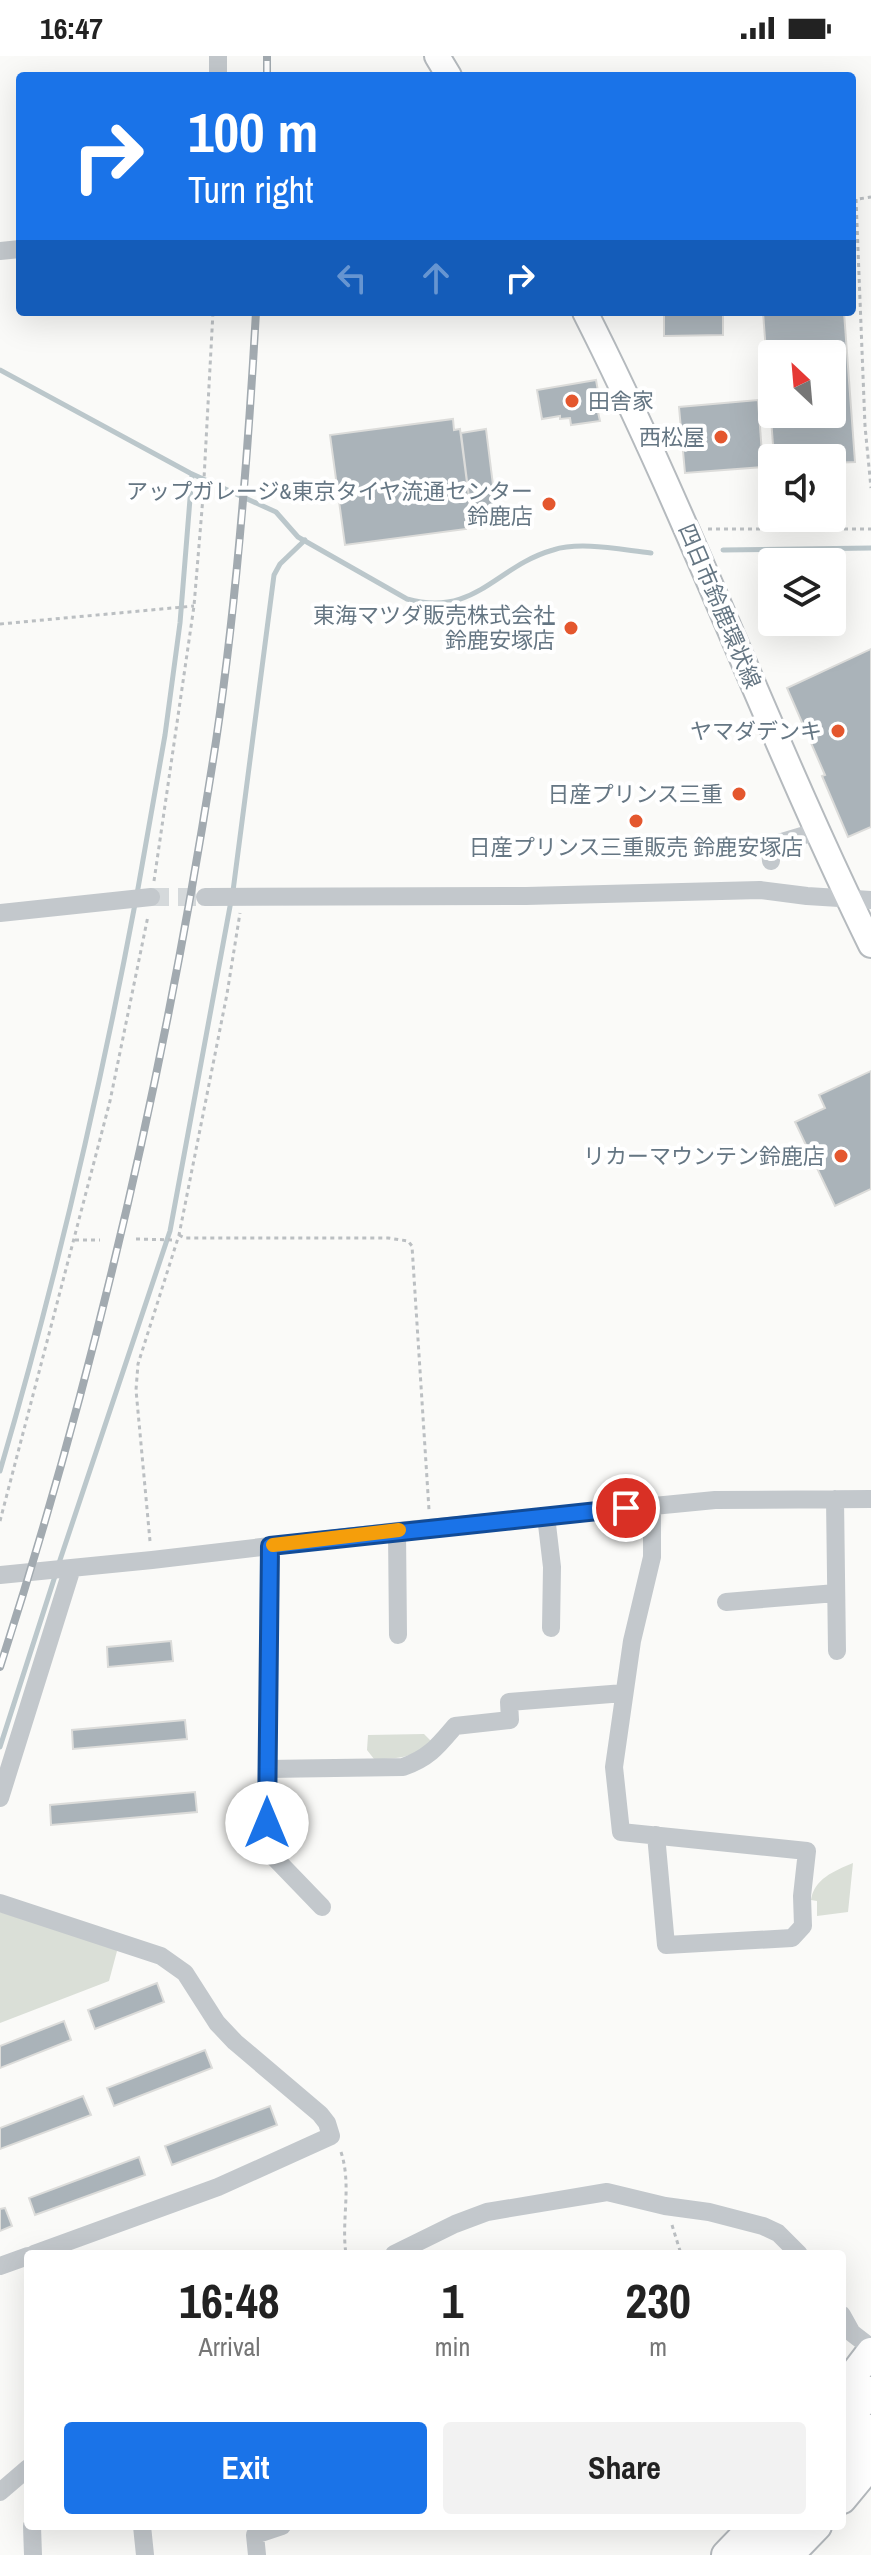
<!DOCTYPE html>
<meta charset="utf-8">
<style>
:root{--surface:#fff;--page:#f2f2f2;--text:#222;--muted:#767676;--accent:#1a73e8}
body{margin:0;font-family:"Archivo Narrow","Noto Sans JP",sans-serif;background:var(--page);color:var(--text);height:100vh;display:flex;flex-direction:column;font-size:30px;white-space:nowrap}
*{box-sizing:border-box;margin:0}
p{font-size:26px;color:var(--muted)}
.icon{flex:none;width:44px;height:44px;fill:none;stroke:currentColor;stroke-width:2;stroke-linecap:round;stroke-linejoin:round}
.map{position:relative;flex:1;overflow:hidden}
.details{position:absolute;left:24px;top:2194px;width:822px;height:280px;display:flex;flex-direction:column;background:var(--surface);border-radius:8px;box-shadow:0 8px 32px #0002}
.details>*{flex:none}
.top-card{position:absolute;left:16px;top:16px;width:840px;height:244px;border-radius:8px;box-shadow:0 8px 32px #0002;background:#1a73e8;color:#fff;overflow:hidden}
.needle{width:52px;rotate:334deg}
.controls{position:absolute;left:758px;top:284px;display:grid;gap:16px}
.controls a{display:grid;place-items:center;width:88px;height:88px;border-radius:8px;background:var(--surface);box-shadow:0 8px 32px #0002;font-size:40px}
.pin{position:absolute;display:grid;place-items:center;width:68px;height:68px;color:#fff;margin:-34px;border:4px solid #fff;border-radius:50%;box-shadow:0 2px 8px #0007}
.me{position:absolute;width:88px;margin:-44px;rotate:0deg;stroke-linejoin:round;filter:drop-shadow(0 0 6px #0008)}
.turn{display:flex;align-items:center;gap:28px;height:168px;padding:0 40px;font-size:36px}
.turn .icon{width:104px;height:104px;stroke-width:2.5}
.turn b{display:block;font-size:56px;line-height:68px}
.lanes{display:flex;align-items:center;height:76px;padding:0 40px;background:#0003;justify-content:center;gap:40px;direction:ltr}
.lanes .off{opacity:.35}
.eta{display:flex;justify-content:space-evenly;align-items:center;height:136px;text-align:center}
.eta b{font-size:48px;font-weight:700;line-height:56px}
.primary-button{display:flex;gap:16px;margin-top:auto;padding:16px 40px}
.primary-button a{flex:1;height:92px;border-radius:8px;background:var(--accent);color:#fff;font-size:32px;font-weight:700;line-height:92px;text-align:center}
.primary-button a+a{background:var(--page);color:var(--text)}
.status{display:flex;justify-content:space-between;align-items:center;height:56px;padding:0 40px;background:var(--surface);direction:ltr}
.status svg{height:22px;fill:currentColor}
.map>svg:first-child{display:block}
.green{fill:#dadfd7}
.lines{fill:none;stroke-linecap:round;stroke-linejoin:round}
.stream{stroke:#bbc7cb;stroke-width:5}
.building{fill:#aab3b9;stroke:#dcdcda;stroke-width:2;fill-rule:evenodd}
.minor-tunnel{stroke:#d5d9db;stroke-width:18;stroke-dasharray:18 9;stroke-linecap:butt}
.major-casing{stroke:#b5babe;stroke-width:28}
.highway-casing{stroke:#b4b9bd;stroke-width:32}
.path{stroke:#bbbfc2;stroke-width:3;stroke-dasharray:4 4;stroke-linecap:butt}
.minor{stroke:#c3c8cc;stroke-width:18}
.major{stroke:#fff;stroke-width:24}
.highway{stroke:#fff;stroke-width:28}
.rail-casing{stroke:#a2aab0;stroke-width:8}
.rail{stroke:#fff;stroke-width:5;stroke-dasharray:15;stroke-linecap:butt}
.route-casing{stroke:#114b97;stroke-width:20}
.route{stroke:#1a73e8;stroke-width:14}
.slow{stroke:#f59e0b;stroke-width:14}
.poi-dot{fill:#e4572e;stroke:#fff;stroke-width:3}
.labels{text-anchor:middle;stroke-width:8;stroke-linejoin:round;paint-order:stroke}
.poi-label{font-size:22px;fill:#657683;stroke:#fff;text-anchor:end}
.street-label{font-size:22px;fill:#657683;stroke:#fff}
</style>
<div class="status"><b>16:47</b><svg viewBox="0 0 49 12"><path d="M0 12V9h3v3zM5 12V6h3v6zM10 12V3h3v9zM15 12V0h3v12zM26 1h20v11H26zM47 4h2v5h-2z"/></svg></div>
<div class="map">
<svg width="871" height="2499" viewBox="0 0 871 2499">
<rect width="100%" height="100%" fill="#fafaf8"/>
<!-- green -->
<path class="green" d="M 424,1678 L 431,1685 C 413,1702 398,1703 374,1703 L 367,1694 L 368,1679 Z
M 853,1807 L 848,1856 L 817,1860 L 817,1845 L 811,1844 C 814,1823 834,1815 853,1807 Z
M 0,1856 L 115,1892 L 117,1895 L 109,1925 L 0,1967 Z"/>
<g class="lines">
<!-- stream -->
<path class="stream" d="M 0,314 L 190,417 L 276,456 L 298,481 L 407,543 C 475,562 496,510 553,494 C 581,485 622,494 651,497
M 723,494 L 871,492
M 233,835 L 274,519 L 280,508 L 305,484
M 137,838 L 165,679 L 180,567 L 192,418
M 0,1415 C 55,1228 99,1039 135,848
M 59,1507 L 170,1175 L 231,845
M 0,1691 L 56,1517"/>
</g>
<!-- building -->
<path class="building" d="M 664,256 L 723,256 L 723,279 L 664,280 Z
M 763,256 L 844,256 L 855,406 L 832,407 L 832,402 L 774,402 ZM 772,298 L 832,298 L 832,358 L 772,358 Z
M 596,324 L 598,335 L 603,334 L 606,355 L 598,356 L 600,365 L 571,369 L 570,362 L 560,363 L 560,360 L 542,363 L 537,334 Z
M 758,344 L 763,411 L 685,417 L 679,351 Z
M 453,363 L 454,374 L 460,373 L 472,465 L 465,466 L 466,473 L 345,489 L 330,379 Z
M 486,373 L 497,461 L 494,461 L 495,466 L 485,467 L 485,463 L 472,465 L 461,377 Z
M 871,593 L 871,771 L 848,781 L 822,720 L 825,719 L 787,632 Z
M 871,1015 L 871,1133 L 835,1150 L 795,1066 L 825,1052 L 819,1039 Z
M 171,1585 L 173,1605 L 108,1611 L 107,1591 Z
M 185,1664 L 187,1683 L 73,1693 L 72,1674 Z
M 195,1736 L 197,1756 L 51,1769 L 50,1749 Z
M 157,1927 L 164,1946 L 95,1973 L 88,1954 Z
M 64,1965 L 71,1984 L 0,2012 L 0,1990 Z
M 205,1994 L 212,2012 L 114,2050 L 107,2032 Z
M 83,2040 L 91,2059 L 0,2093 L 0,2072 Z
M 270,2050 L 277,2069 L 172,2109 L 165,2090 Z
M 139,2101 L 145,2119 L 35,2159 L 29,2142 Z
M 5,2152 L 12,2170 L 0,2175 L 0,2153 Z"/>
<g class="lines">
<!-- minor-tunnel -->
<path class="minor-tunnel" d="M 151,841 L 205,841"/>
<!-- major casing -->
<g class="major-casing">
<path id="major" d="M 437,0 L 449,20
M 585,256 C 690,463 769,681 871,889"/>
</g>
<!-- highway casing -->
<g class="highway-casing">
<path id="highway" d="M 842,2334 L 871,2296
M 842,2371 L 871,2335
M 842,2406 L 871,2373
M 842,2443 L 871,2408
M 726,2499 L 754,2470
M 757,2499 L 785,2470
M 789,2499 L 817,2470"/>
</g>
<!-- path -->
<path class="path" d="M 856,143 L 865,370 L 871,432
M 852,144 L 871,141
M 708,473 L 871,473
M 0,568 L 194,550
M 154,825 L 194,550 L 203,441 L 213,256
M 179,1179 L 185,1182 L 388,1182 L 408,1185 L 412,1190 L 429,1454
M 136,1183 L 176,1184
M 75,1184 L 100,1184
M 0,1465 L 110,1045 L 148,860
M 150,1485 L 136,1334 L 138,1308 L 179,1179 L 227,938 L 240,857
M 341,2096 C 352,2129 341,2165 346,2198
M 672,2169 L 681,2198"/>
<!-- minor -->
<path class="minor" d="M 218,20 L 218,0
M 0,195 L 20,193
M 771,805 L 770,794 L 778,787 L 818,775
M 205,841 L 526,840 L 760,834 L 807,840 L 871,844
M 0,857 L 151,841
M 835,1443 L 837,1595
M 652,1449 L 652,1501 L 632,1585 L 614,1711 L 621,1776 L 807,1795 L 802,1840 L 803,1870 L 792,1882 L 666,1889 L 656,1779
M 546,1460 L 552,1511 L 551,1572
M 397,1475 L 398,1579
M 270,1490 L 267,1794 L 322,1851
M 0,1519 L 152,1504 L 397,1475 L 715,1444 L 871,1443
M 726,1546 L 836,1537
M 267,1713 L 403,1711 C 429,1702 438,1690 455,1670 L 510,1664 L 509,1646 L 624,1637
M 0,1742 L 72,1512
M 0,1847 L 161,1900 L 185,1917 L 217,1967 L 235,1986 L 320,2058 L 327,2067 L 331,2080 L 218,2131 L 34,2198
M 394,2198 L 455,2168 L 487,2156 L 607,2136 L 665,2150 L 709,2156 L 763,2170 L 778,2177 L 799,2198
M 0,2210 L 28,2200
M 842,2259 L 852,2277 L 869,2290
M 0,2436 L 28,2412
M 32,2470 L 33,2499
M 142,2470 L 145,2499
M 257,2499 L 255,2479 L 282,2470"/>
<!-- major -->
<use href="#major" class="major"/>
<!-- highway -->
<use href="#highway" class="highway"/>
<!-- rail casing -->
<g class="rail-casing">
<path id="rail" d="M 267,20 L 267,0
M 0,1611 C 98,1309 168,999 216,685 C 237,543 248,399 256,256"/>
</g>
<!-- rail -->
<use href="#rail" class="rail"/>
</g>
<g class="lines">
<!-- route casing -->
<g class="route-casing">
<path id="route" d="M 267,1767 L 270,1490 L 626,1452"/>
</g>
<!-- route -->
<use href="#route" class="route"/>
<!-- slow -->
<path class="slow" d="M 273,1489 L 399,1474"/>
</g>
<!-- markers -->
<g class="poi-dot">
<circle cx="572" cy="345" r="8"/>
<circle cx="721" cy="381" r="8"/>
<circle cx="549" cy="448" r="8"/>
<circle cx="571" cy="572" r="8"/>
<circle cx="838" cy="675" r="8"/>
<circle cx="739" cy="738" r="8"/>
<circle cx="636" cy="765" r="8"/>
<circle cx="841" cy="1100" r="8"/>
</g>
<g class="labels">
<!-- poi labels -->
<g class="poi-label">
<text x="588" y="353" text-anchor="start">田舎家</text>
<text x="705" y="389">西松屋</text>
<text x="533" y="443">アップガレージ&amp;東京タイヤ流通センター<tspan x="533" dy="25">鈴鹿店</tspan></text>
<text x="555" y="567">東海マツダ販売株式会社<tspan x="555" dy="25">鈴鹿安塚店</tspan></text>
<text x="822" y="683">ヤマダデンキ</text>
<text x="723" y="746">日産プリンス三重</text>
<text x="636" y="799" text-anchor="middle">日産プリンス三重販売 鈴鹿安塚店</text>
<text x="825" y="1108">リカーマウンテン鈴鹿店</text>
</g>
<!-- street labels -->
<g class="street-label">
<text transform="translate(720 550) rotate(67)" y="8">四日市鈴鹿環状線</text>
</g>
</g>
</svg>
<div class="controls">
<a><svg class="needle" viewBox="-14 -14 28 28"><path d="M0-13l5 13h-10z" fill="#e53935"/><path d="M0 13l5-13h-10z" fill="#767676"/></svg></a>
<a><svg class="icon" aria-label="sound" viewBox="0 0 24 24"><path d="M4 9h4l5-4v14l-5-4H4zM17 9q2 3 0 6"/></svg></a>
<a><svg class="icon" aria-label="layers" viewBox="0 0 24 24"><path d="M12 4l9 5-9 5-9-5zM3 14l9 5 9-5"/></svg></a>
</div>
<div class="pin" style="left:626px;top:1452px;background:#d93025"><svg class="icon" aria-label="arrive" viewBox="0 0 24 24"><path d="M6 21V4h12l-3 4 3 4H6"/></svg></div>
<svg class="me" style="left:267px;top:1767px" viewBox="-20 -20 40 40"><circle r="19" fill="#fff"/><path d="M0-13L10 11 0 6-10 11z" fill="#1a73e8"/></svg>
<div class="top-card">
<div class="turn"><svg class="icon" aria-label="right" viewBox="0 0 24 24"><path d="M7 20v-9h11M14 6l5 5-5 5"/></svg><div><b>100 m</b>Turn right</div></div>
<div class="lanes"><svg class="icon off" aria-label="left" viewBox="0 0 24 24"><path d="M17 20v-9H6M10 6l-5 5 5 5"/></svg><svg class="icon off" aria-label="ahead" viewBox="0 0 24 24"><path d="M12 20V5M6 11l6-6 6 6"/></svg><svg class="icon" aria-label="right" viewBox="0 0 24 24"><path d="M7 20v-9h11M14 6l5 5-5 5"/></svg></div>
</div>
<section class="details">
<div class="eta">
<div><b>16:48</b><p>Arrival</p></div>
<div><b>1</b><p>min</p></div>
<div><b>230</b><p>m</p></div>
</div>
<div class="primary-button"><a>Exit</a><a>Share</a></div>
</section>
</div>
